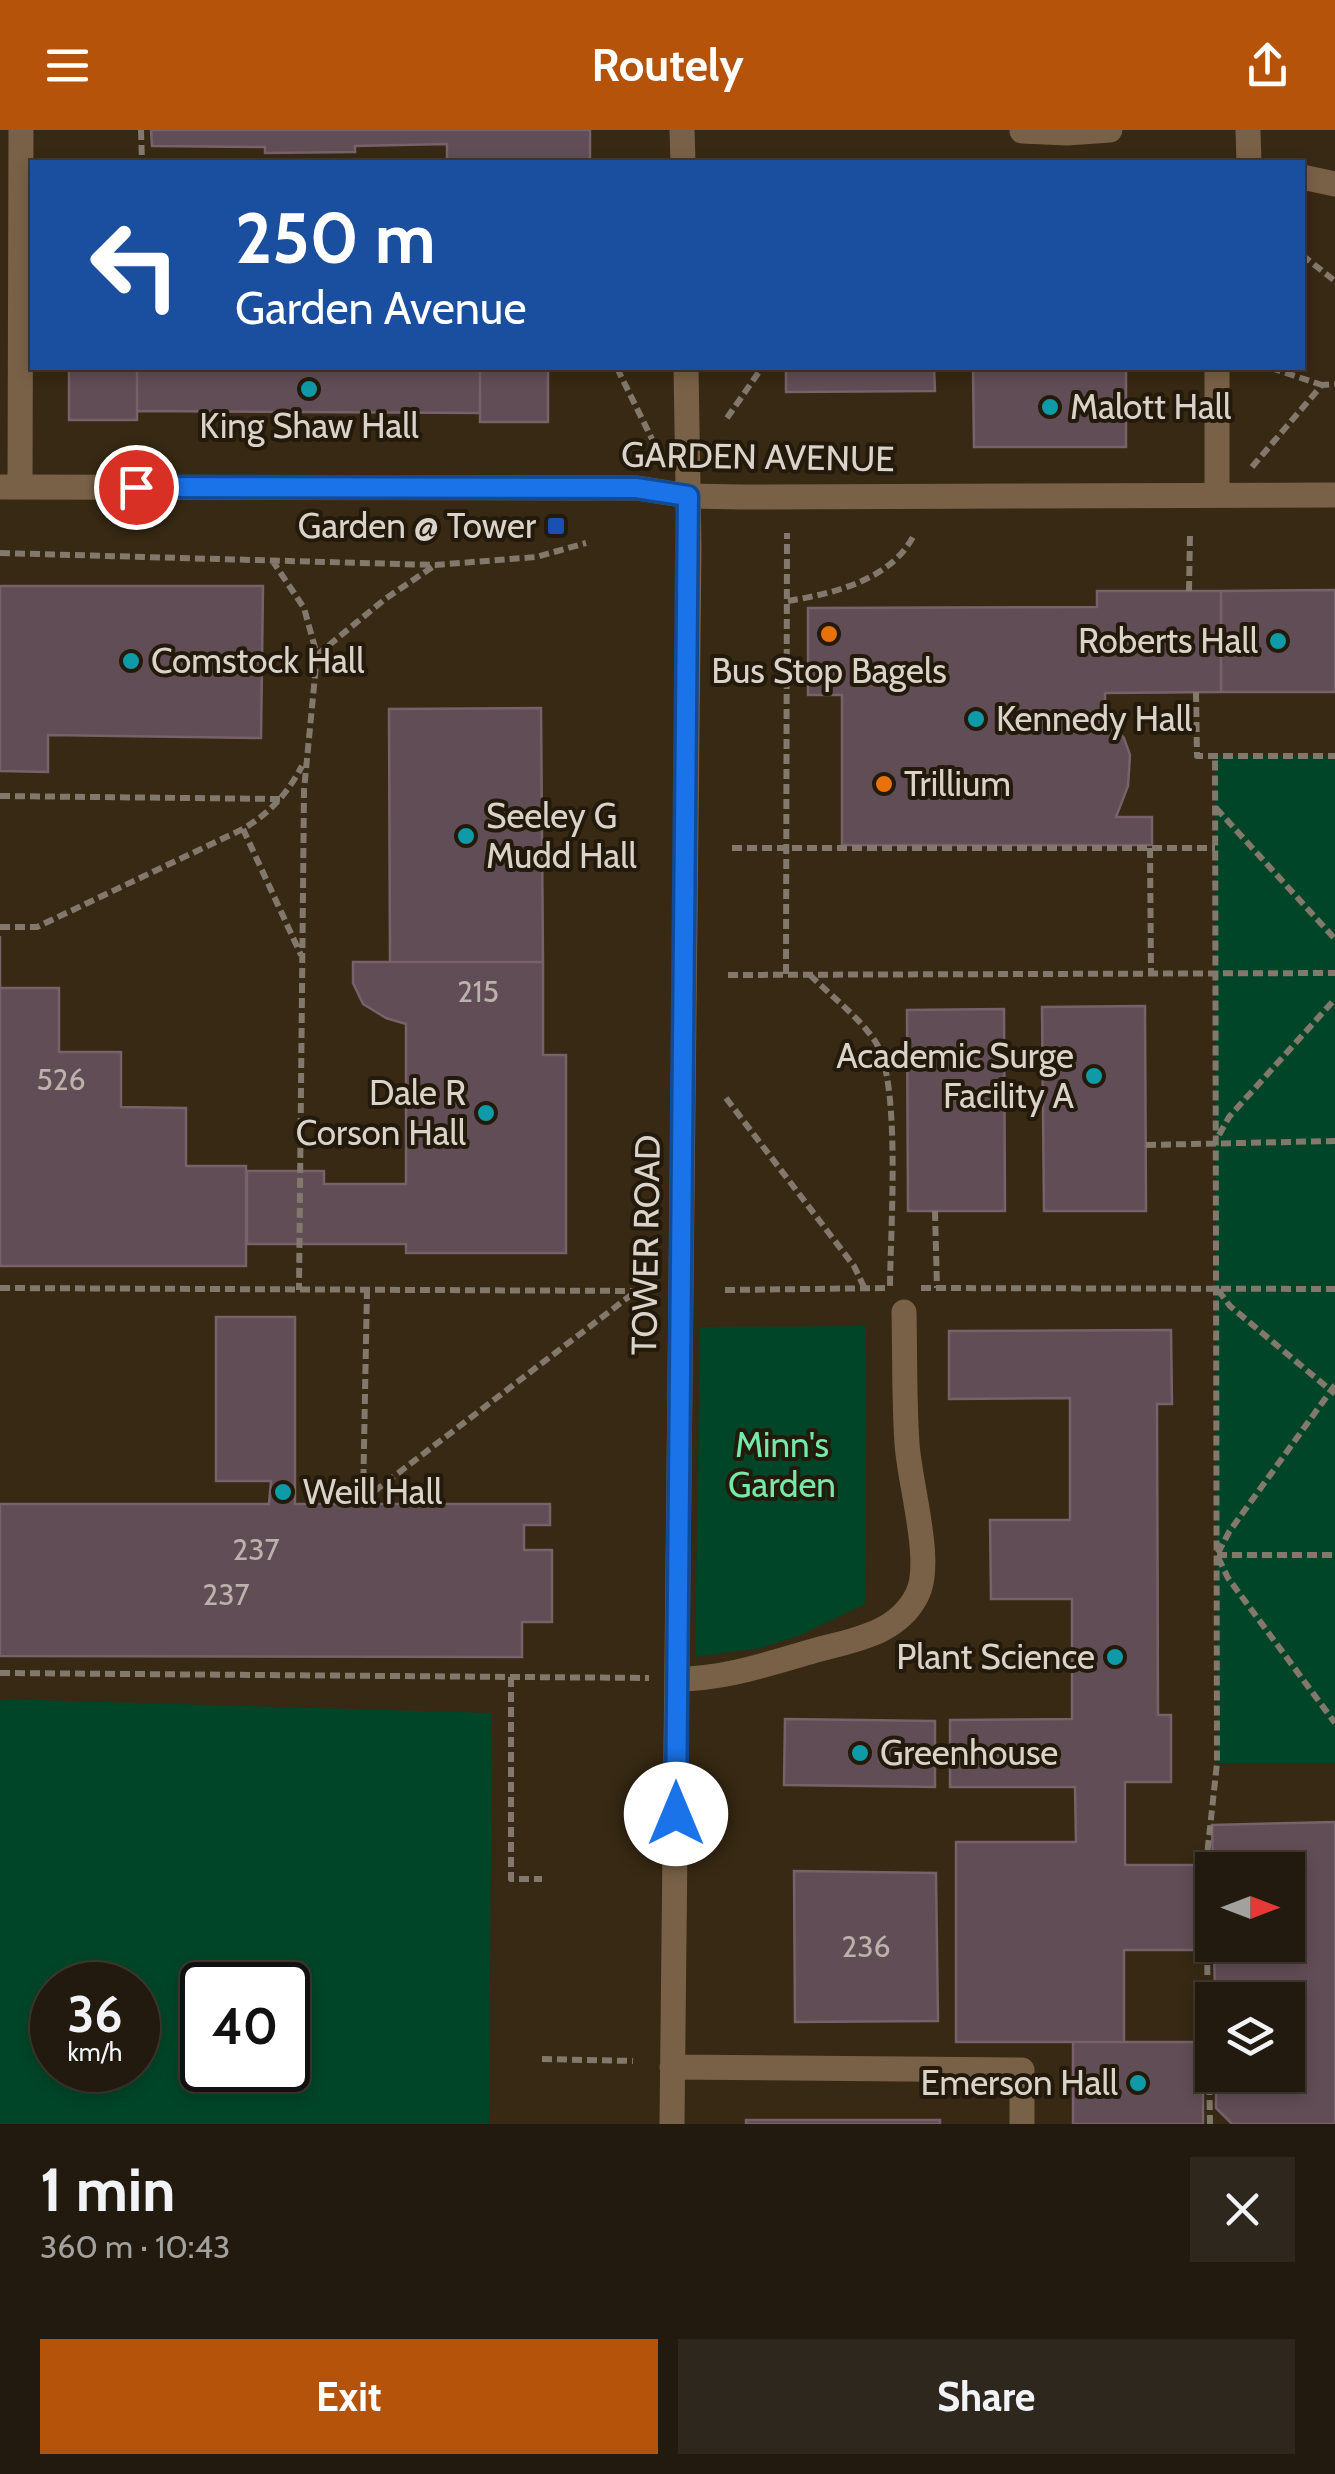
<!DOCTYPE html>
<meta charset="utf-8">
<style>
:root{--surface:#221a0f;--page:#2e271d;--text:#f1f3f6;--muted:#a2a19e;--line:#3f382f;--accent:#b45309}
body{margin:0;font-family:Cabin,sans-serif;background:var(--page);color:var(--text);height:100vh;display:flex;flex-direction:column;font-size:38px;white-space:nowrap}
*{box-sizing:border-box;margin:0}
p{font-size:32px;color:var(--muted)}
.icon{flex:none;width:55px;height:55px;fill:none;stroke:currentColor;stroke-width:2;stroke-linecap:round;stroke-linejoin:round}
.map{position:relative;height:1994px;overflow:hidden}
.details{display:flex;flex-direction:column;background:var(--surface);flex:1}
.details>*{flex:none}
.guide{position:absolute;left:30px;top:30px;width:1275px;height:210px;border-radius:0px;box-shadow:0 5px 15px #0003,0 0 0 2px var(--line);background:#1a4fa0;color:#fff;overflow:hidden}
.needle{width:65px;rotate:90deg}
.controls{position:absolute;left:1195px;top:1722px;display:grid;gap:20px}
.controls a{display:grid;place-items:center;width:110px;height:110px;border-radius:0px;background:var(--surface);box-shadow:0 5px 15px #0003,0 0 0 2px var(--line);font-size:50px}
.speed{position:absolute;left:30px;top:1832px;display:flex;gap:20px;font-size:50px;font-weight:700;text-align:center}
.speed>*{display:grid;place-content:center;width:130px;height:130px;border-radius:50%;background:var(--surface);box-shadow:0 5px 15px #0003,0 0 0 2px var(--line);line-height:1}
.speed small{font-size:25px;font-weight:400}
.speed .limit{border:5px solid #111;border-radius:15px;background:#fff;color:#111}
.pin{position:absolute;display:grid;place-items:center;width:85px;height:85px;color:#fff;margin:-42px;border:5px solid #fff;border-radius:50%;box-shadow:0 2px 10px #0007}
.me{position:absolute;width:110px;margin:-55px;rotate:0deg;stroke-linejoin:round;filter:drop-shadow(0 0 8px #0008)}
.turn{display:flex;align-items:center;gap:35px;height:210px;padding:0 40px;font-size:45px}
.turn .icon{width:130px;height:130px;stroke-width:2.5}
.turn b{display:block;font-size:70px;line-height:85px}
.round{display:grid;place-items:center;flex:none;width:105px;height:105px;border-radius:0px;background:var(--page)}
.headline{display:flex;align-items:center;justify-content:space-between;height:170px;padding:0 40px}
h1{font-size:60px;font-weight:700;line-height:75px}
.button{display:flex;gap:20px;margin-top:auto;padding:20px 40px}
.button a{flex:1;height:115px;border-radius:0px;background:var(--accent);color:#fff;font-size:40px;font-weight:700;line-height:115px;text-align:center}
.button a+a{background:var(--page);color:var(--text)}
header{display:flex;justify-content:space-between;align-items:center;height:130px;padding:0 40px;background:var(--accent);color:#fff;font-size:45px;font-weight:700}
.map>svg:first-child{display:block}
.built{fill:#372913;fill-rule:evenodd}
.green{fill:#004528;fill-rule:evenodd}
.building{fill:#614d55;stroke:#77616a;stroke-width:2.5}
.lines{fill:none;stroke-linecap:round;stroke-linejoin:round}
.path{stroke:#82796c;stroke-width:6;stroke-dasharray:10 5;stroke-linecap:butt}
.minor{stroke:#796147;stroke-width:25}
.route-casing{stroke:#114b97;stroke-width:25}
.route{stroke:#1a73e8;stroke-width:18}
.culture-dot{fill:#0f9aa8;stroke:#241a0b;stroke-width:4}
.transit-dot{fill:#1a4fb4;stroke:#241a0b;stroke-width:4}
.food-dot{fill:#e8710a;stroke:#241a0b;stroke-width:4}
.labels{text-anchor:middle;stroke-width:8;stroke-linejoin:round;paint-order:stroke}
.number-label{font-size:30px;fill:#bcb2ac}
.poi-label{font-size:35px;fill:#dad3c9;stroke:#241a0b;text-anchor:start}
.street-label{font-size:35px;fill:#dad3c9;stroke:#241a0b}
.park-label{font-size:35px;fill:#73e9aa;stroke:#241a0b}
</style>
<header><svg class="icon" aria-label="menu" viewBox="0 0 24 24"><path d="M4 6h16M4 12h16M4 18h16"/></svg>Routely<svg class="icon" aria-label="share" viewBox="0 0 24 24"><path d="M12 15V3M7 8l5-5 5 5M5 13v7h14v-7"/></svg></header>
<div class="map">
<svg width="1335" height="1994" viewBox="0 0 1335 1994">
<rect width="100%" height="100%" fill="#2e2314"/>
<!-- built -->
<path class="built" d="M 0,0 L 1335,0 L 1335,1994 L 0,1994 ZM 32,32 L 1302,32 L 1302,238 L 32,238 ZM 1212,1740 L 1288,1740 L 1288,1815 L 1212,1815 ZM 52,1855 L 138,1855 L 138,1940 L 52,1940 ZM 202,1855 L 288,1855 L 288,1940 L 202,1940 ZM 1212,1870 L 1288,1870 L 1288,1945 L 1212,1945 Z"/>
<!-- green -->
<path class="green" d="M 1215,626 L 1335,626 L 1335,1633 L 1217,1633 Z
M 866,1196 L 865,1474 L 803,1504 L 761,1518 L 695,1527 L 700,1197 Z
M 0,1569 L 492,1583 L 489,1994 L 0,1994 ZM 52,1855 L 138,1855 L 138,1940 L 52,1940 ZM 202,1855 L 288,1855 L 288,1940 L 202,1940 Z"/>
<!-- building -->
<path class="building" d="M 151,0 L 590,0 L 590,32 L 447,32 L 447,14 L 355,16 L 355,22 L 265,23 L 265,17 L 152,16 Z
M 69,238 L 137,238 L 137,290 L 69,290 Z
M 137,238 L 480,238 L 480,283 L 137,281 Z
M 480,238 L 548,238 L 548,292 L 480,292 Z
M 786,238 L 934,238 L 935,261 L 786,262 Z
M 973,238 L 1126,238 L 1126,317 L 974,317 Z
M 0,456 L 263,456 L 261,608 L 48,605 L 48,642 L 0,641 Z
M 1335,460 L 1335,562 L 1221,562 L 1221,461 Z
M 1097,461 L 1221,461 L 1221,562 L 1105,563 L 1105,584 L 1124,608 L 1130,625 L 1128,656 L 1116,687 L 1152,687 L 1152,715 L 842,715 L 842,565 L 808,565 L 808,478 L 1097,477 Z
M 541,578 L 543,832 L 390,832 L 389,579 Z
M 0,806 L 0,858 L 59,858 L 59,922 L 121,922 L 121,977 L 186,978 L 186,1036 L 246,1036 L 246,1136 L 0,1136 Z
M 353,832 L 543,832 L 543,925 L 566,925 L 566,1123 L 406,1123 L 406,1114 L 247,1114 L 247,1041 L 324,1041 L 324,1054 L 406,1054 L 406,894 L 386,888 L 363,874 L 353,853 Z
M 1145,876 L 1146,1081 L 1044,1081 L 1042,877 Z
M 1004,879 L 1005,1081 L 908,1081 L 907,880 Z
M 216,1187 L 295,1187 L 295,1374 L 550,1374 L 550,1395 L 524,1395 L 524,1420 L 552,1420 L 552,1492 L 522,1492 L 522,1527 L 0,1526 L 0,1374 L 269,1374 L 271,1351 L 216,1351 Z
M 1171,1200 L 1172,1274 L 1157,1274 L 1158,1585 L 1171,1585 L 1171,1652 L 1125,1652 L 1125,1735 L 1213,1735 L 1214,1820 L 1124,1820 L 1124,1912 L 956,1912 L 956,1712 L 1076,1712 L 1075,1657 L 950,1657 L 950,1590 L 1072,1589 L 1072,1469 L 991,1469 L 990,1390 L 1070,1390 L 1070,1268 L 949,1269 L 949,1201 Z
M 785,1589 L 935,1591 L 935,1657 L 784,1655 Z
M 1335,1692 L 1335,1994 L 1232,1994 L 1216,1978 L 1216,1945 L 1288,1945 L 1288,1870 L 1215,1870 L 1214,1815 L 1288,1815 L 1288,1740 L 1213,1740 L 1212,1695 Z
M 794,1741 L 936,1743 L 938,1891 L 795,1892 Z
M 1073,1912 L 1203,1912 L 1203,1994 L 1073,1994 Z
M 746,1990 L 940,1990 L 940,1994 L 746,1994 Z"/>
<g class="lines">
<!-- path -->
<path class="path" d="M 141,0 L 142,32
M 1302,125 L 1335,151
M 617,238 L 652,309
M 760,238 L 786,238
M 1271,238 L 1322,255
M 727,288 L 761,239
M 1252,337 L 1322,255 L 1335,254
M 0,423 L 435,435 L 536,427 L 586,413
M 272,430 L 304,478 L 317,525 L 304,660 L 299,1160
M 1189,461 L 1190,404
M 788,471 C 835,463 891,450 914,405
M 317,525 L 385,469 L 434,436
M 1196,562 L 1197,626 L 1335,626
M 0,666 L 280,669
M 1216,678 L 1335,809
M 243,699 L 301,825
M 732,718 L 1215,718
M 1150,718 L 1151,844
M 0,797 L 37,797 L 243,699 C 271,682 287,664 302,636
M 786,844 L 787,403
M 728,845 L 1335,843
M 810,845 C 831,866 858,886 875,911 C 902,951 890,1104 890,1158
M 726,968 L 854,1136 L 865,1159
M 1219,1005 L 1229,987 L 1335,869
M 1146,1015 L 1335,1011
M 935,1081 L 937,1158
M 0,1158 L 637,1161
M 921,1158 L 1335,1159
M 367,1159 L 363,1370 L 635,1162
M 725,1160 L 889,1158
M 1218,1160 L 1230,1176 L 1335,1264
M 1335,1255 L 1229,1402 L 1217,1425 L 1228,1448 L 1335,1593
M 1217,1425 L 1335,1425
M 0,1543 L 649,1548
M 511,1547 L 511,1749 L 542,1749
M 1206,1735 L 1217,1633 L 1215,626
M 1207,1820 L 1210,1994
M 542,1929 L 633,1931"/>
<!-- minor -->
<path class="minor" d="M 682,0 L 683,32
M 1248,0 L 1249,32
M 1022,1 L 1067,3 L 1110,0
M 1302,47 L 1335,54
M 0,357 L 637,358 L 688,366 L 742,367 L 1335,365
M 20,357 L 21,0
M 1217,365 L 1217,238
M 678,1549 C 724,1549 768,1534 813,1521 C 852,1510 897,1505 917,1465 C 934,1433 909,1352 907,1313 C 904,1270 905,1226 904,1182
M 672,1937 L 1022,1940 L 1022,1994
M 672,1994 L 689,416 L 686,238"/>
</g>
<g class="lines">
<!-- route casing -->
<g class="route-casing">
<path id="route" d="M 136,357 L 636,358 L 688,366 L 676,1684"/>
</g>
<!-- route -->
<use href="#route" class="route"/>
</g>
<!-- markers -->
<g class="culture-dot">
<circle cx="309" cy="259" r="10"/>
<circle cx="1050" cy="277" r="10"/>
<circle cx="1278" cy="511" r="10"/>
<circle cx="131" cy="531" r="10"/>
<circle cx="976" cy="589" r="10"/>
<circle cx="466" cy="706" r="10"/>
<circle cx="1094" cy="946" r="10"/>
<circle cx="486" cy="983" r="10"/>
<circle cx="283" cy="1362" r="10"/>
<circle cx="1115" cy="1527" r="10"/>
<circle cx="860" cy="1623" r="10"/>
<circle cx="1138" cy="1953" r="10"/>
</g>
<rect class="transit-dot" x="546" y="386" width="20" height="20" rx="5"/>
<g class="food-dot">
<circle cx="829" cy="504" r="10"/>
<circle cx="884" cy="654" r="10"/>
</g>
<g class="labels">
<!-- number labels -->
<g class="number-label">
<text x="478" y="872">215</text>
<text x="61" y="960">526</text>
<text x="256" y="1430">237</text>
<text x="226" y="1475">237</text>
<text x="866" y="1827">236</text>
</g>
<!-- poi labels -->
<g class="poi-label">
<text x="1070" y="289">Malott Hall</text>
<text x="309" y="308" text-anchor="middle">King Shaw Hall</text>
<text x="536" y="408" text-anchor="end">Garden @ Tower</text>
<text x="1258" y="523" text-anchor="end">Roberts Hall</text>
<text x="151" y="543">Comstock Hall</text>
<text x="829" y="553" text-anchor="middle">Bus Stop Bagels</text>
<text x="996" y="601">Kennedy Hall</text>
<text x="904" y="666">Trillium</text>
<text x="486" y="698">Seeley G<tspan x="486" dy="40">Mudd Hall</tspan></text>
<text x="1074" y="938" text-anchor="end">Academic Surge<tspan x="1074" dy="40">Facility A</tspan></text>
<text x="466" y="975" text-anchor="end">Dale R<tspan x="466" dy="40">Corson Hall</tspan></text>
<text x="303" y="1374">Weill Hall</text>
<text x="1095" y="1539" text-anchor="end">Plant Science</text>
<text x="880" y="1635">Greenhouse</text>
<text x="1118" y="1965" text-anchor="end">Emerson Hall</text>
</g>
<!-- street labels -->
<g class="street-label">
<text transform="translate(758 327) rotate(1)" y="12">GARDEN AVENUE</text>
<text transform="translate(646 1115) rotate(-89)" y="12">TOWER ROAD</text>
</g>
<!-- park labels -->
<g class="park-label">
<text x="782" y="1327">Minn's<tspan x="782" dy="40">Garden</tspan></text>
</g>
</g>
</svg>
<div class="controls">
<a><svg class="needle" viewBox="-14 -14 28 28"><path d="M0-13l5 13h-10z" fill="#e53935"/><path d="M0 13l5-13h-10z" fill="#a2a19e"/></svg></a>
<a><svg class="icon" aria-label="layers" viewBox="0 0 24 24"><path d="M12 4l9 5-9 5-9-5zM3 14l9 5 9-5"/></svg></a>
</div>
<div class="speed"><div>36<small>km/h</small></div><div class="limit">40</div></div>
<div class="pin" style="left:136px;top:357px;background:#d93025"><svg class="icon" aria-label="arrive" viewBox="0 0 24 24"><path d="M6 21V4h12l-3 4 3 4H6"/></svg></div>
<svg class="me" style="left:676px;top:1684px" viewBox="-20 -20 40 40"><circle r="19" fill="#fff"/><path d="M0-13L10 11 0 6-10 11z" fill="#1a73e8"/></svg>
<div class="guide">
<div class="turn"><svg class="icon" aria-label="left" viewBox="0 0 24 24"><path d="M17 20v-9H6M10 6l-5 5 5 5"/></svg><div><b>250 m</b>Garden Avenue</div></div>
</div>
</div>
<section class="details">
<div class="headline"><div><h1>1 min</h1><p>360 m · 10:43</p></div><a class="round"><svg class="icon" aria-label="close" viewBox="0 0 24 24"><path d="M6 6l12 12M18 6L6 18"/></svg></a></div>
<div class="button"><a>Exit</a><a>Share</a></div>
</section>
